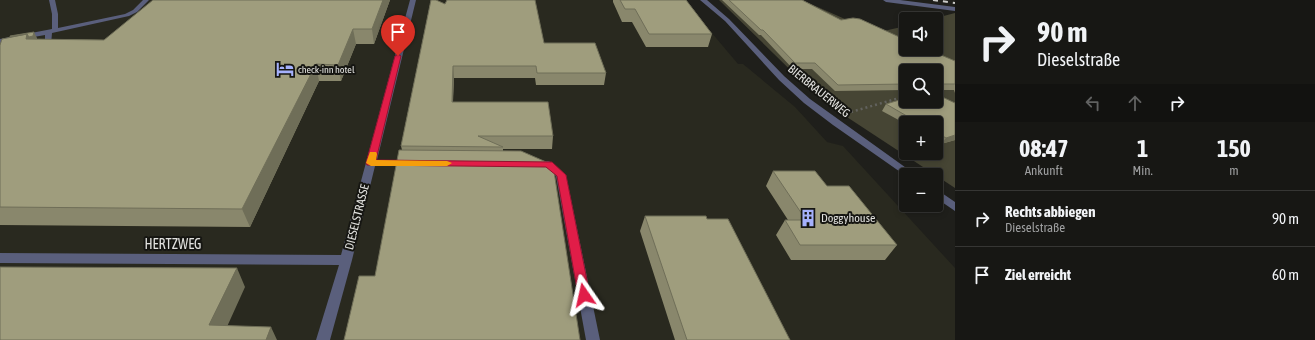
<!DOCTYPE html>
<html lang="de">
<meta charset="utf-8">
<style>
:root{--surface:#171714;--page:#242422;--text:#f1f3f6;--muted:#9e9fa0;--line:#363634}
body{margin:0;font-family:"Asap Condensed",sans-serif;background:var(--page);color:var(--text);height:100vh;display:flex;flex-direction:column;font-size:15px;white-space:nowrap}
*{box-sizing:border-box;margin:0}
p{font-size:13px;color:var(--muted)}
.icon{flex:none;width:22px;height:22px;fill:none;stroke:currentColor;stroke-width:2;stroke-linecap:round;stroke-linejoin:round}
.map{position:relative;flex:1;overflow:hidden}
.panel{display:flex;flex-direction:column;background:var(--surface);width:360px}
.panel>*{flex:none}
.banner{background:#171714;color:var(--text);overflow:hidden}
.buttons{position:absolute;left:899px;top:12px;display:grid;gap:8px}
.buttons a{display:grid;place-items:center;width:44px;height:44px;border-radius:4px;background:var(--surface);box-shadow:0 2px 6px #0003,0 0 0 1px var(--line);font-size:20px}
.pin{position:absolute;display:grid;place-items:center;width:34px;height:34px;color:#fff;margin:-41px -17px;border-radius:50% 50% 50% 0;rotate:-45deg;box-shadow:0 0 4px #0007}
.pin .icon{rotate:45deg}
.me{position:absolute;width:44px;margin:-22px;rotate:349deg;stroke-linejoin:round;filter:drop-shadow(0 0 3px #0008)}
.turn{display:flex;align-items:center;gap:14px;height:84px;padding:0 16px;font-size:18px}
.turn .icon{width:52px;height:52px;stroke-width:2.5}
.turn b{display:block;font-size:28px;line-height:34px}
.lanes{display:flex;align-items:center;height:38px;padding:0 16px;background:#0003;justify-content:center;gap:20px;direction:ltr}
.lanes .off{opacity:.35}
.eta{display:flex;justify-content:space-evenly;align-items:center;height:68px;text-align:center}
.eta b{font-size:24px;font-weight:700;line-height:28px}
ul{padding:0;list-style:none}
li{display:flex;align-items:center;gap:12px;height:56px;padding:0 16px;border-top:1px solid var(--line)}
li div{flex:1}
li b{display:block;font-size:15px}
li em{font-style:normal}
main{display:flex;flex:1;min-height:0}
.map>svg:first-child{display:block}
.built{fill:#29291f}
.green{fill:#464534;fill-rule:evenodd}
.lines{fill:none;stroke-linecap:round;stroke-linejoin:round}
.path{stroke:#62625e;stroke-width:2.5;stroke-dasharray:2 3;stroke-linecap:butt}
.minor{fill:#5a5f7c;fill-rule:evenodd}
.rail{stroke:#ccccc9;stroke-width:2;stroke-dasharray:5 5;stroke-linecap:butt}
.wall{fill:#89876c}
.shaded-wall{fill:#6f6e58}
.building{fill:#9f9d7d;stroke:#6f6e58}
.route{fill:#e11d48;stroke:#92132f}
.slow{fill:#f59e0b}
.labels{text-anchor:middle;stroke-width:4;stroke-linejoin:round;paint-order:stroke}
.far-poi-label{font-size:10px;fill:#e2e2df;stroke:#161612;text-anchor:start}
.street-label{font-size:12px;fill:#e2e2df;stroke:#161612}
.poi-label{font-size:12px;fill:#e2e2df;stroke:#161612;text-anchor:start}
.near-street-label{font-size:14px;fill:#e2e2df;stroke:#161612}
</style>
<main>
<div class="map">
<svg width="955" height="340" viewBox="0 0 955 340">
<rect width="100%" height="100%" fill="#1f1f1b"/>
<!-- built -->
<path class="built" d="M 0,0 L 684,0 L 738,64 L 743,64 L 795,107 L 827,142 L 843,146 L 955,268 L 955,340 L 0,340 Z"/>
<!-- green -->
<path class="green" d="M 719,0 L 802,0 L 906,46 L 906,49 L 955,68 L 955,188 L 821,100 ZM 906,71 L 936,71 L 936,101 L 906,101 ZM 906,123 L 936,123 L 936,153 L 906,153 Z
M 955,13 L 955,65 L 918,49 L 936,49 L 936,19 L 932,19 Z
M 906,26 L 906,44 L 879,32 Z"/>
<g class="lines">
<!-- path -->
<path class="path" d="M 851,112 L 906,96"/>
<!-- minor -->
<path class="minor" d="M 49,0 L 55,0 L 58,14 L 58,28 L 125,14 L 133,10 L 143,0 L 149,0 L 137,12 L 129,16 L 52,33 L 51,45 L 39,47 L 35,45 L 45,42 L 45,35 L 0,43 L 0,39 L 52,29 L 52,14 Z
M 410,0 L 416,0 L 377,160 L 411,160 L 416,163 L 411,166 L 375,166 L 352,260 L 330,340 L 316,340 L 339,265 L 0,263 L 0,253 L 341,255 Z
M 700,0 L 707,0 L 729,19 L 784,76 L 810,99 L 916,175 L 906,175 L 906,176 L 833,125 L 804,103 L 779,80 L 725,21 Z
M 883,0 L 900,0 L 955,7 L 955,11 L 886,2 Z
M 548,161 L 551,162 L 566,175 L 600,340 L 586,340 L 556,176 L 546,167 L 540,166 L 538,164 L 540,162 Z
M 936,189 L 955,202 L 955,211 L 936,198 Z"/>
<!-- rail -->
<path class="rail" d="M 933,0 L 955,3"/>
</g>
<!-- wall -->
<path class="wall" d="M 390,0 L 374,44 L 356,44 L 341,81 L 319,81 L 250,227 L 0,225 L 0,45 L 37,38 L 37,39 L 104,40 Z
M 431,0 L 544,43 L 606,73 L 604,85 L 536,85 L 535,78 L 454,78 L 453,102 L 553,136 L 552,149 L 503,149 L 503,151 L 375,276 L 402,150 L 401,146 Z
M 613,0 L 686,0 L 712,34 L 708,47 L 646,47 L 632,22 L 622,22 L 613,2 Z
M 722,0 L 802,0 L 841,20 L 955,61 L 955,93 L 954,90 L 936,90 L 936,71 L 906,71 L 906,90 L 835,91 L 812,69 L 793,69 L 761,35 L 759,35 Z
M 955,103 L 955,140 L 941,144 L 936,142 L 936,123 L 906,123 L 906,124 L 882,111 L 886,104 Z
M 773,171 L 827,186 L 897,245 L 885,260 L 791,260 L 776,235 L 785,220 L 788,220 L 766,186 Z
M 645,216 L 707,219 L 790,340 L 675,340 L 640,231 Z"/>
<!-- shaded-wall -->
<path class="shaded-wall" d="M 383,0 L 390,0 L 374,44 L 372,29 Z
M 353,29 L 356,44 L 341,81 L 338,65 Z
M 34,32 L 37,38 L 37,42 L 13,47 L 27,34 Z
M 316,64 L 319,81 L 250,227 L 242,209 Z
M 453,66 L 454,78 L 452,114 L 452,102 Z
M 955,135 L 955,140 L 941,144 L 946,138 Z
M 237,268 L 245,287 L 221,340 L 209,325 Z
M 271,327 L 277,340 L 266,340 Z"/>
<!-- building -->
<path class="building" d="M 153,0 L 383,0 L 372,29 L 353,29 L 338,65 L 316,64 L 242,209 L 0,207 L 0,45 L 2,39 L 27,34 L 26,39 L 104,40 Z
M 431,0 L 436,0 L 445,4 L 447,0 L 535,0 L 544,43 L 595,43 L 606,73 L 537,73 L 536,66 L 453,66 L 452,102 L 548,102 L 553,136 L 478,136 L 503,147 L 401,146 Z
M 620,0 L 686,0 L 712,34 L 649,34 L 635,9 L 625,9 Z
M 729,0 L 802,0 L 841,20 L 853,18 L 860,19 L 906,40 L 906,49 L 927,49 L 955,61 L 955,84 L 936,84 L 936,71 L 906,71 L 906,84 L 838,85 L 815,63 L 795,63 L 763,30 L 761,30 Z
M 34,32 L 33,36 L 29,37 L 27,34 L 10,37 L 10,36 Z
M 936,94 L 955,103 L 955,135 L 946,138 L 936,132 L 936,123 L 919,123 L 886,104 L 906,98 L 906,101 L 936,101 Z
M 399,150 L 521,151 L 553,165 L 580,340 L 344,340 L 359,276 L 375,276 Z
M 773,171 L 815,171 L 827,186 L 849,186 L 897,245 L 800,245 L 785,220 L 806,220 Z
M 645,216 L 706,216 L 707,219 L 728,219 L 790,340 L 687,340 Z
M 0,267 L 237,268 L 209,325 L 271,327 L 266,340 L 0,340 Z"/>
<!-- route -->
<path class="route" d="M 398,54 L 401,56 L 376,160 L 552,162 L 566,175 L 590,295 L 588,299 L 584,300 L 580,299 L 578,295 L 557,176 L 546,167 L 367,165 L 366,163 L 395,56 Z"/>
<!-- slow -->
<path class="slow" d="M 370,152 L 376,152 L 377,154 L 376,160 L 447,161 L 452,163 L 447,166 L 371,166 L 366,163 Z"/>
<!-- icons -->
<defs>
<g id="hotel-bare" transform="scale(1.38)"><path d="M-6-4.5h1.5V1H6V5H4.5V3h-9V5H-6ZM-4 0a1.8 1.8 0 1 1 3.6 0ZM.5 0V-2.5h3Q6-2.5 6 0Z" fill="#a5b1fc" stroke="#161612" stroke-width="2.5" paint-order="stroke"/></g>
<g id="building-bare" transform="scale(1.38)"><path d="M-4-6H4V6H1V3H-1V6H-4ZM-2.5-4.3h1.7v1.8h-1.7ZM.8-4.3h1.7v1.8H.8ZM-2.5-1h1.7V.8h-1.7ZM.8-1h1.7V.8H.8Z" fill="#a5b1fc" stroke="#161612" stroke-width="2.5" paint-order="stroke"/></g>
</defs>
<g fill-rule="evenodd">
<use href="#hotel-bare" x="285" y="69"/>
<use href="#building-bare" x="808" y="218"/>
</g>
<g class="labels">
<!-- far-poi labels -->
<g class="far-poi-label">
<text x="298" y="73">check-inn hotel</text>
</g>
<!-- street labels -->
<g class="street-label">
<text transform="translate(819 91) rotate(39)" y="4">BIERBRAUERWEG</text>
<text transform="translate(357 217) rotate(-76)" y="4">DIESELSTRASSE</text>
</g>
<!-- poi labels -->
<g class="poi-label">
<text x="821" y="222">Doggyhouse</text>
</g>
<!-- near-street labels -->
<g class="near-street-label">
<text x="173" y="249">HERTZWEG</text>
</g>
</g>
</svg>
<div class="buttons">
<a><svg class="icon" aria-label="sound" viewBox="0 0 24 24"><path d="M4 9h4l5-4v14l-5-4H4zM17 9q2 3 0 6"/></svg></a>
<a><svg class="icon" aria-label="search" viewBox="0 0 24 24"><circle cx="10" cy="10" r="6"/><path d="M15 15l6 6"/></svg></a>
<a>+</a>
<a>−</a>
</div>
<div class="pin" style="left:398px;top:56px;background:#d93025"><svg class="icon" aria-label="arrive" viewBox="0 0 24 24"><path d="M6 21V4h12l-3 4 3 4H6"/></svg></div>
<svg class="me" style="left:584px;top:295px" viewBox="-20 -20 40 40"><path d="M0-17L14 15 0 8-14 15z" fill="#e11d48" stroke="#fff" stroke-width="4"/></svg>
</div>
<section class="panel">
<div class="banner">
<div class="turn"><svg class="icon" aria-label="right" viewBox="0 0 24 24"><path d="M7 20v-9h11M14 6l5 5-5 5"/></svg><div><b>90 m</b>Dieselstraße</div></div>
<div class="lanes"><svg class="icon off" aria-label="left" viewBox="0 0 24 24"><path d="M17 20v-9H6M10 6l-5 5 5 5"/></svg><svg class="icon off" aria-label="ahead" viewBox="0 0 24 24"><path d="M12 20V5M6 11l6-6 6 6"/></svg><svg class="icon" aria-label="right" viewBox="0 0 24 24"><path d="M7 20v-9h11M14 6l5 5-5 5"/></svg></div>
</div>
<div class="eta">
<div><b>08:47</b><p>Ankunft</p></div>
<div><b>1</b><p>Min.</p></div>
<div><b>150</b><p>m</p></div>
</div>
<ul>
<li><svg class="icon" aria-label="right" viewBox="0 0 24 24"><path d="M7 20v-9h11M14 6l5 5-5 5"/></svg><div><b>Rechts abbiegen</b><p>Dieselstraße</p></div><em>90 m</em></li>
<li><svg class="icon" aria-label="arrive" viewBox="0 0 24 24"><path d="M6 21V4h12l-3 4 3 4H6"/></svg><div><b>Ziel erreicht</b></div><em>60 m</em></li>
</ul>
</section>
</main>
